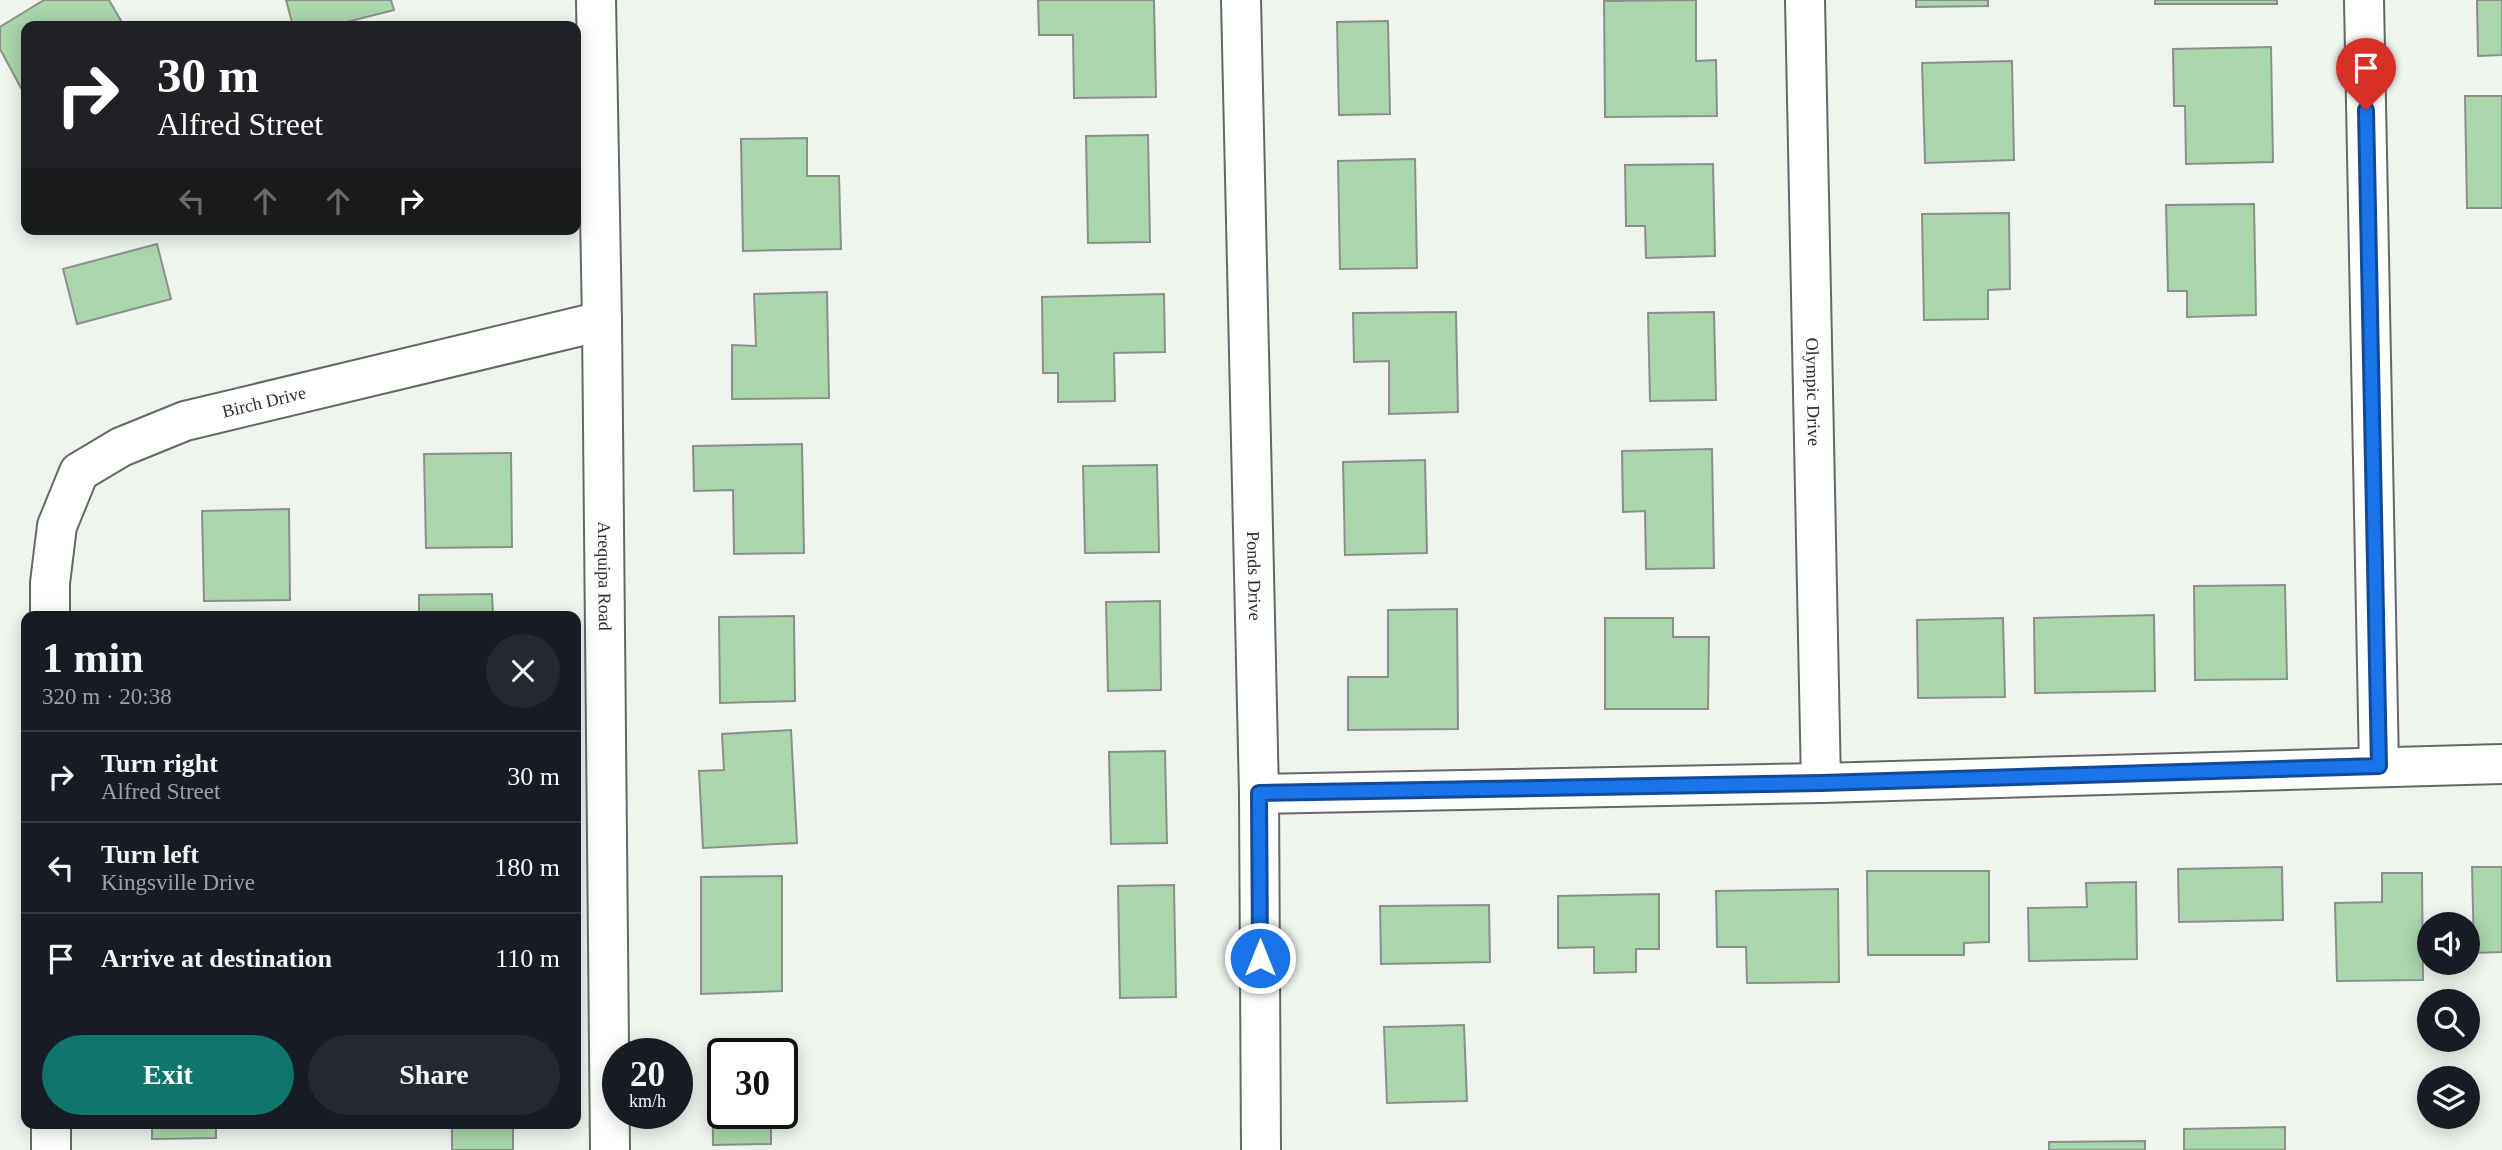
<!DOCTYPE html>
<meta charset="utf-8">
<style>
:root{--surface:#171b24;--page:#242831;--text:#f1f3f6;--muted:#9ea1a6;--line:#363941;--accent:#0f766e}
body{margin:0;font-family:Georgia,serif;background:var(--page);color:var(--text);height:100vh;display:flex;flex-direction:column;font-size:26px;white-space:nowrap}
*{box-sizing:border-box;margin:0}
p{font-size:23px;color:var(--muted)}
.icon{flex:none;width:38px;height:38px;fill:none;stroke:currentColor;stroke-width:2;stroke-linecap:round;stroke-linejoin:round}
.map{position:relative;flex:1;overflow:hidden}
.panel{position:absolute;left:21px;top:611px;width:560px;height:518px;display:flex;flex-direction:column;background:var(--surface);border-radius:14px;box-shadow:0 4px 18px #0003}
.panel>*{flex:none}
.banner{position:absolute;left:21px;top:21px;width:560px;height:214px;border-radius:14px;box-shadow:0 4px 18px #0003;background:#202124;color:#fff;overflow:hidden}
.tools{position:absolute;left:2417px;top:912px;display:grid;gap:14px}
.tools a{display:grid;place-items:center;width:63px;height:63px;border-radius:50%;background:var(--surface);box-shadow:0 4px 18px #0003;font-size:35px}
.speed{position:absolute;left:602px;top:1038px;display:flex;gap:14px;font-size:35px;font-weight:700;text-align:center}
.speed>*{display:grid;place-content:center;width:91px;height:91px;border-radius:50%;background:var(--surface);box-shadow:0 4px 18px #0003;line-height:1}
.speed small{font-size:18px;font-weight:400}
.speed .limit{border:4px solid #111;border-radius:10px;background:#fff;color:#111}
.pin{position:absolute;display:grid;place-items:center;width:60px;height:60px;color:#fff;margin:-72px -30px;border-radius:50% 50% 50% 0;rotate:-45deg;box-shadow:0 0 7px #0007}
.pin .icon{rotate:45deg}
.me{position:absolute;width:77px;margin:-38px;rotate:0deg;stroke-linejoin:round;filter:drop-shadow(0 0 5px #0008)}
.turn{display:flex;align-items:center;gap:24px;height:147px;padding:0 21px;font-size:32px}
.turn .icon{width:91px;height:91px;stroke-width:2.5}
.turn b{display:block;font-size:49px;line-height:60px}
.lanes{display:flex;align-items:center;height:66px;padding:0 21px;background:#0003;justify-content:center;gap:35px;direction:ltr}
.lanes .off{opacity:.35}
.round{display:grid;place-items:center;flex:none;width:74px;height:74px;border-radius:37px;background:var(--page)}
.summary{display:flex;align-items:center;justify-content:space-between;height:119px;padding:0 21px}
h1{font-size:42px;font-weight:600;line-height:52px}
.action{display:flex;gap:14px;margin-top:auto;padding:14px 21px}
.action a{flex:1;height:80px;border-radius:42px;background:var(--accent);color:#fff;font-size:28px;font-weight:600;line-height:80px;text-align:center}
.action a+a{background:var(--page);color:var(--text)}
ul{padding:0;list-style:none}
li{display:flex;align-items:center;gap:21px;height:91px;padding:0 21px;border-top:2px solid var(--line)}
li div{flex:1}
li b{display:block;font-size:26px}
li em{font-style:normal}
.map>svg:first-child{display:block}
.building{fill:#a9d6ab;stroke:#8b908b;stroke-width:2}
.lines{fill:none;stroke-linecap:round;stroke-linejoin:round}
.minor-casing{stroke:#656965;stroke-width:42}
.minor{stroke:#fff;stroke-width:38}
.route-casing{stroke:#114b97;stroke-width:18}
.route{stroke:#1a73e8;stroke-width:12}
.labels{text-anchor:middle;stroke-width:6;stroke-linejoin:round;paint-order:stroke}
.street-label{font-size:18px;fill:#2c2e2c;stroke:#eff4ef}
</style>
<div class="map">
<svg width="2502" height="1150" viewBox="0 0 2502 1150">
<rect width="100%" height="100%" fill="#eff4ef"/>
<!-- building -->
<path class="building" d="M 44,0 L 109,0 L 124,26 L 26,26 L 26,88 L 22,90 L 0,49 L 0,27 Z
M 286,0 L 391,0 L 394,10 L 331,26 L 293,26 Z
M 1038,0 L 1154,0 L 1156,97 L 1074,98 L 1073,35 L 1039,35 Z
M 1696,0 L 1696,61 L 1716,60 L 1717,116 L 1605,117 L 1604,1 Z
M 1916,0 L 1988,0 L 1988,6 L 1916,7 Z
M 2155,0 L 2277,0 L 2277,4 L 2155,4 Z
M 2477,0 L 2502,0 L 2502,55 L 2478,56 Z
M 1388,21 L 1390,114 L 1339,115 L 1337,22 Z
M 2271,47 L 2273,162 L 2186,164 L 2185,106 L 2174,106 L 2173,49 Z
M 2012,61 L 2014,160 L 1925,163 L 1922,63 Z
M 2465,96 L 2502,96 L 2502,208 L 2467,208 Z
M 1148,135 L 1150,242 L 1088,243 L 1086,136 Z
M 807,138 L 807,176 L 839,176 L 841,249 L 743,251 L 741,139 Z
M 1415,159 L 1417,268 L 1340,269 L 1338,161 Z
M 1713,164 L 1715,256 L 1646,258 L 1645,226 L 1626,226 L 1625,165 Z
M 2254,204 L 2256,315 L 2187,317 L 2187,291 L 2168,291 L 2166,205 Z
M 2009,213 L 2010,289 L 1988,290 L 1988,319 L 1924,320 L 1922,214 Z
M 157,244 L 171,299 L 77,324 L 63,269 Z
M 827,292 L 829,398 L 732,399 L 732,345 L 756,346 L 754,294 Z
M 1164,294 L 1165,352 L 1114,353 L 1115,401 L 1058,402 L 1058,373 L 1043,373 L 1042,297 Z
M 1456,312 L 1458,412 L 1389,414 L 1389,361 L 1354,362 L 1353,313 Z
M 1714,312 L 1716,400 L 1650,401 L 1648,313 Z
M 802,444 L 804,553 L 734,554 L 733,490 L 694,491 L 693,446 Z
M 1712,449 L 1714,568 L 1646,569 L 1645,511 L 1623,512 L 1622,451 Z
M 511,453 L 512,547 L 426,548 L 424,454 Z
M 1425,460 L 1427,553 L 1345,555 L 1343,462 Z
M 1157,465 L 1159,552 L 1085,553 L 1083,466 Z
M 289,509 L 290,600 L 204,601 L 202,511 Z
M 2285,585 L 2287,679 L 2195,680 L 2194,586 Z
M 492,594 L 493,616 L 419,616 L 419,595 Z
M 1160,601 L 1161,690 L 1108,691 L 1106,602 Z
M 1457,609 L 1458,729 L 1348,730 L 1348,677 L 1388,677 L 1388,610 Z
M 2154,615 L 2155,691 L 2035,693 L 2034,618 Z
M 794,616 L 795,701 L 720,703 L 719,617 Z
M 1605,618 L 1673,618 L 1673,637 L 1709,637 L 1708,709 L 1605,709 Z
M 2003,618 L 2005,697 L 1918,698 L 1917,620 Z
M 791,730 L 797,843 L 703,848 L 699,771 L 724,770 L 722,734 Z
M 1165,751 L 1167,843 L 1111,844 L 1109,752 Z
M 2282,867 L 2283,920 L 2179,922 L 2178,869 Z
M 2472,867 L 2502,867 L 2502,952 L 2474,953 Z
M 1867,871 L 1989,871 L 1989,942 L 1964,943 L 1964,955 L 1868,955 Z
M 2382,873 L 2422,873 L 2423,980 L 2337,981 L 2335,903 L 2382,902 Z
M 782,876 L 782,991 L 701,994 L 701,877 Z
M 2136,882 L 2137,959 L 2029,961 L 2028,908 L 2087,907 L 2086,883 Z
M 1174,885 L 1176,997 L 1120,998 L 1118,886 Z
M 1838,889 L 1839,982 L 1747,983 L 1746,947 L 1717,947 L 1716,891 Z
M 1659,894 L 1659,949 L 1636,949 L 1636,972 L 1594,973 L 1594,947 L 1558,948 L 1558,896 Z
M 1489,905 L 1490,962 L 1381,964 L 1380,906 Z
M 1464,1025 L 1467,1101 L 1387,1103 L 1384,1027 Z
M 770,1050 L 770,1054 L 723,1054 L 723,1113 L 771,1113 L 771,1144 L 713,1145 L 712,1051 Z
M 152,1124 L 216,1124 L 216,1138 L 152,1139 Z
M 452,1124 L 513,1124 L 513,1150 L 452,1150 Z
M 2285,1127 L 2285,1150 L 2184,1150 L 2184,1129 Z
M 2145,1141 L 2145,1150 L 2049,1150 L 2049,1142 Z"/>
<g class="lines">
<!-- minor casing -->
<g class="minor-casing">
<g id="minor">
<path id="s1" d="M 596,0 L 602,321 L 610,1150"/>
<path id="s2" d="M 1241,0 L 1259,794 L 1261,1150"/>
<path id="s3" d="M 1805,0 L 1821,783"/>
<path d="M 2364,0 L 2379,767"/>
<path id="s4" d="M 50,616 L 50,583 L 57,526 L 79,472 L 121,447 L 185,421 L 602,321"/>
<path d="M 1259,794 L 1821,783 L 2502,764"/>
<path d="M 51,1124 L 51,1150"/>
</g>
</g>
<!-- minor -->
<use href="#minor" class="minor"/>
</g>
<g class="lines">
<!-- route casing -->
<g class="route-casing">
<path id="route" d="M 1260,958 L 1259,793 L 1821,783 L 2379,766 L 2366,110"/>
</g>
<!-- route -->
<use href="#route" class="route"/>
</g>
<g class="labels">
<!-- street labels -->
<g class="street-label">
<text dy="6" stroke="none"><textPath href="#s3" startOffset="392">Olympic Drive</textPath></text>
<text dy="6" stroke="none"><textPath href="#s4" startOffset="348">Birch Drive</textPath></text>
<text dy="6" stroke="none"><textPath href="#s1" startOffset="576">Arequipa Road</textPath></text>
<text dy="6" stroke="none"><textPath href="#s2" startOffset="576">Ponds Drive</textPath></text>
</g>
</g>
</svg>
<div class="tools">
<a><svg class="icon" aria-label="sound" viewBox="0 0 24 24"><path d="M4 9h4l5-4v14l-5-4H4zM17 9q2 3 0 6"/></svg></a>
<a><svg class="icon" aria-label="search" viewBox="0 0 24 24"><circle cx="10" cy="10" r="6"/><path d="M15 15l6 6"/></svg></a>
<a><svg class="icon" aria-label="layers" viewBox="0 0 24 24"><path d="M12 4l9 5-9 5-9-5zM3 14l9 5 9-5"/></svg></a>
</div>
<div class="speed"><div>20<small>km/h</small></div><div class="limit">30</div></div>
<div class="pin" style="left:2366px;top:110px;background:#d93025"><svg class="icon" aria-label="arrive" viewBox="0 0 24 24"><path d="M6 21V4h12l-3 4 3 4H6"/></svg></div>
<svg class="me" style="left:1260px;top:958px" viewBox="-20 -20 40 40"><circle r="17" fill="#1a73e8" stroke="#fff" stroke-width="3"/><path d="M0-11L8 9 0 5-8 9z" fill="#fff"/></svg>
<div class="banner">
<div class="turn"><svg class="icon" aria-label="right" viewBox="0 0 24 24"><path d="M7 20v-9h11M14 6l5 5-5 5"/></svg><div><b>30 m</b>Alfred Street</div></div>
<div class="lanes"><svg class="icon off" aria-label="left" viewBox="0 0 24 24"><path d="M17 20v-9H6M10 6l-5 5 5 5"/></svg><svg class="icon off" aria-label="ahead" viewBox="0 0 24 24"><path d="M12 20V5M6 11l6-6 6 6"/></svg><svg class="icon off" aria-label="ahead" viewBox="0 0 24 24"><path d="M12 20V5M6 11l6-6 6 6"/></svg><svg class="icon" aria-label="right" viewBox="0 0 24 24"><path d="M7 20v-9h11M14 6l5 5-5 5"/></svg></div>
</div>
<section class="panel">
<div class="summary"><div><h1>1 min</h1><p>320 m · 20:38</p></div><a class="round"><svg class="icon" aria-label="close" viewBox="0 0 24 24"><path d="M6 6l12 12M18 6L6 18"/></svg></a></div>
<ul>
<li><svg class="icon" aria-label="right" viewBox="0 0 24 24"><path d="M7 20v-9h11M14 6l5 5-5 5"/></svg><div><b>Turn right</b><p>Alfred Street</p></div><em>30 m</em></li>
<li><svg class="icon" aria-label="left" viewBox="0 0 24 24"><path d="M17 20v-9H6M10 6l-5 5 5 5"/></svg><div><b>Turn left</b><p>Kingsville Drive</p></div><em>180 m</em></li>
<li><svg class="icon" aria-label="arrive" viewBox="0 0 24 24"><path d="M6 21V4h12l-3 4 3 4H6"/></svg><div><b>Arrive at destination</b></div><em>110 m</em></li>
</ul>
<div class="action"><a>Exit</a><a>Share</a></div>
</section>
</div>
